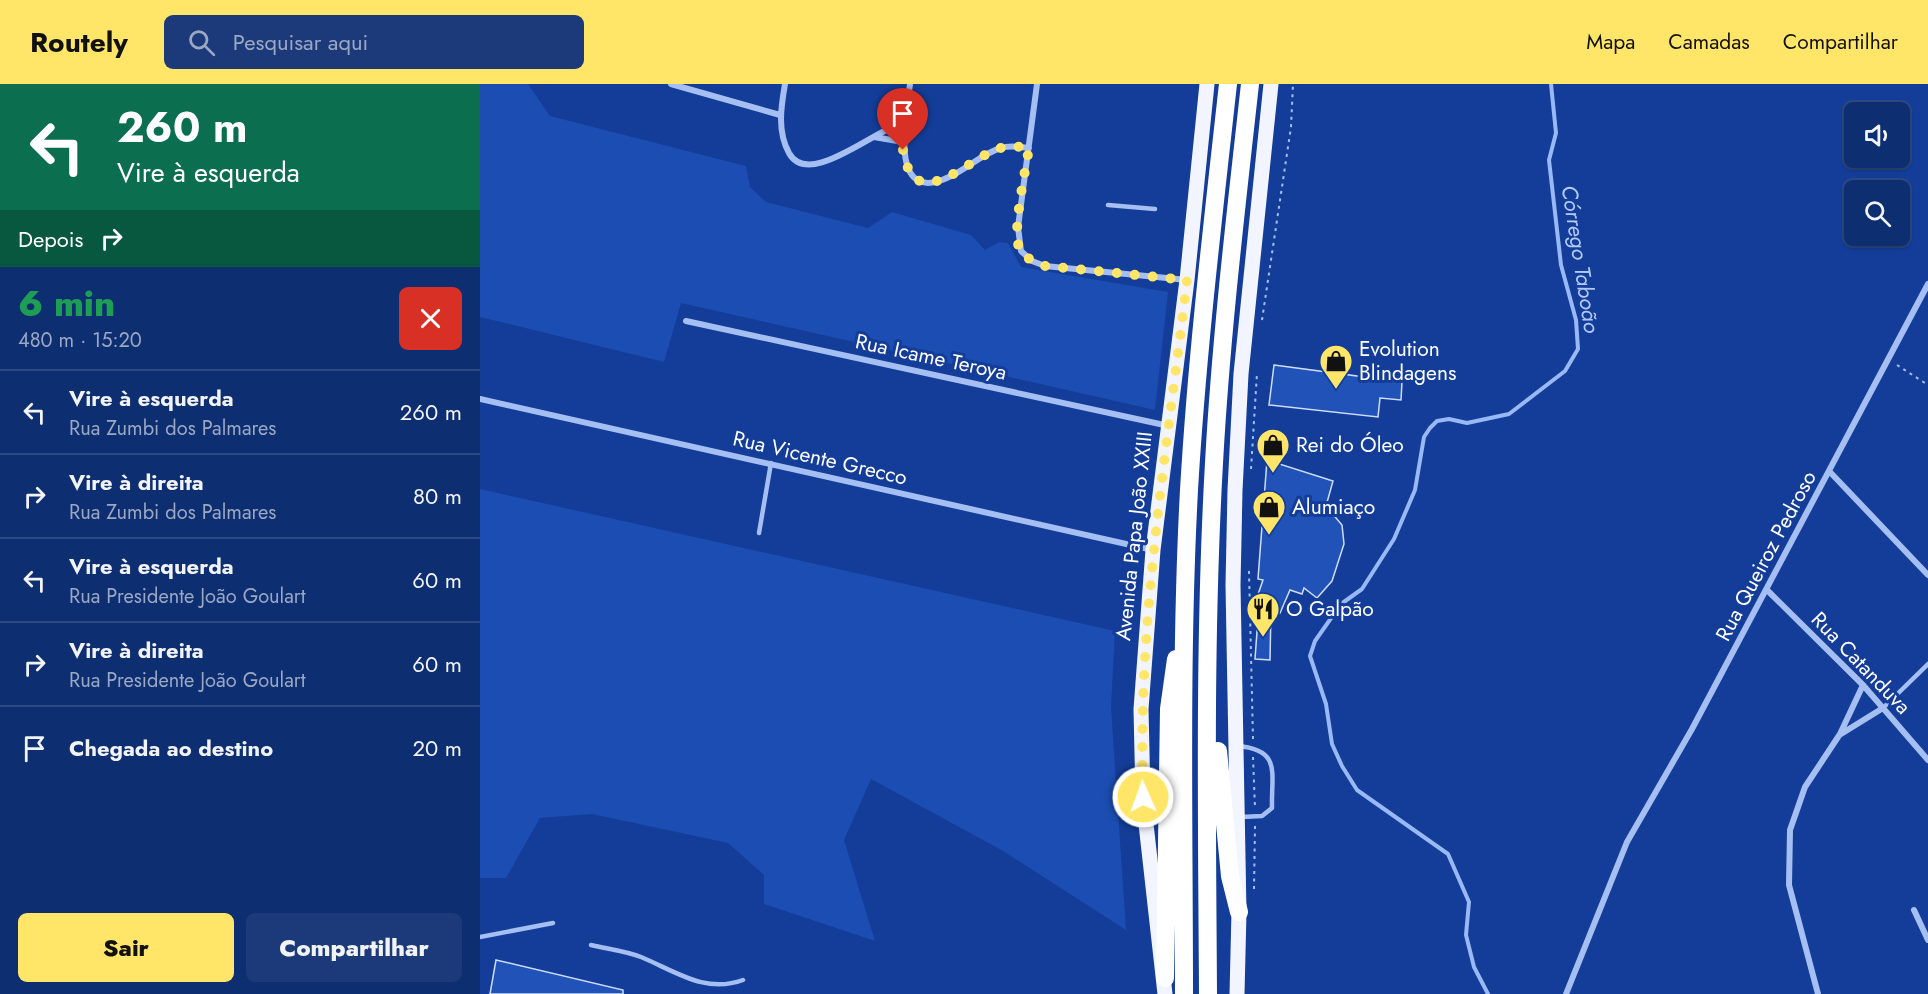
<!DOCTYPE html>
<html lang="pt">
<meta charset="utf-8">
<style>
:root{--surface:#0e2e72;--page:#1c3a7a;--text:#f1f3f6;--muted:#9ba8c4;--line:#2e4a84;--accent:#ffe668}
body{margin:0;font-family:Jost,sans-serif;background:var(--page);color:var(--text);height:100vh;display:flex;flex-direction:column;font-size:22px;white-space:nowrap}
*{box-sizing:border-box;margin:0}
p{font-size:20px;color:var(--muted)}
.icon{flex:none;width:33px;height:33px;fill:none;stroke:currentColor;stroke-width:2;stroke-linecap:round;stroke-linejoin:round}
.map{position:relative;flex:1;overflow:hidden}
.panel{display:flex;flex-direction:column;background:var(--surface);width:480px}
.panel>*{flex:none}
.top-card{background:#0b6e4f;color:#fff;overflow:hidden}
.controls{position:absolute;left:1364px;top:18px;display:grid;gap:12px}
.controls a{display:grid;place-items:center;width:66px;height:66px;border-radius:9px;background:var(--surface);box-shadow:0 2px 4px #0004,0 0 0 2px var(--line);font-size:30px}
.pin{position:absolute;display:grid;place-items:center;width:51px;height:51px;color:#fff;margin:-62px -26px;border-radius:50% 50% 50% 0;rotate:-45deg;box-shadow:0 0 6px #0007}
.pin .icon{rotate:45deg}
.me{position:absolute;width:66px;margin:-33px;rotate:358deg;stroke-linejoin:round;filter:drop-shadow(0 0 4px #0008)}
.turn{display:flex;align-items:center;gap:21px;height:126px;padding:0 18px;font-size:27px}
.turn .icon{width:78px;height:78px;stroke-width:2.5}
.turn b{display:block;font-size:42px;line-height:51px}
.then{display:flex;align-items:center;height:57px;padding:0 18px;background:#0003;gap:12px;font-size:22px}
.round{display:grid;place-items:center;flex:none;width:63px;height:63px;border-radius:9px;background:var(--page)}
.headline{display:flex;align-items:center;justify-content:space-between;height:102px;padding:0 18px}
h1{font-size:36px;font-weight:800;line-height:45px;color:#1e9e55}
.cta{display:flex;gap:12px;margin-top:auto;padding:12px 18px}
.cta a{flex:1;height:69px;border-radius:9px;background:var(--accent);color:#111;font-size:24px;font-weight:800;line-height:69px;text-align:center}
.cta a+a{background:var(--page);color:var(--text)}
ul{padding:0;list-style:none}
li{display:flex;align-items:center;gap:18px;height:84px;padding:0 18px;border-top:2px solid var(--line)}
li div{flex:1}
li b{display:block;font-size:22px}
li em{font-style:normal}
header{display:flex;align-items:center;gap:36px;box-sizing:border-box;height:84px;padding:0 30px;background:var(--accent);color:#111}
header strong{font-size:28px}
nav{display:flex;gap:33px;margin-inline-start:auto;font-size:21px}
.search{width:420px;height:54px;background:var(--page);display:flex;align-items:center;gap:15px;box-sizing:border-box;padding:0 21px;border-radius:9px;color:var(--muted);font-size:22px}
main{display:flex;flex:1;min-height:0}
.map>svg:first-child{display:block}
.green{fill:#1b4db2}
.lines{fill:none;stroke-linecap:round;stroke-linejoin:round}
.stream{stroke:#98b8f6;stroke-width:4}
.building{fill:#2152b7;stroke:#ceddfd;stroke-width:1.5}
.path{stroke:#a6bff3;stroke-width:2;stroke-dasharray:3 4.5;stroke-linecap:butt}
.lane{stroke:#a6bff3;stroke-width:4.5}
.street{stroke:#a6bff3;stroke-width:6}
.primary{stroke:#f2f5ff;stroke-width:15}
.highway{stroke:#fff;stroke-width:18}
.route{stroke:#ffe668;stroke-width:10;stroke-dasharray:0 18}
.labels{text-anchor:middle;stroke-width:6;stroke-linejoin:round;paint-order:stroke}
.poi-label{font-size:21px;fill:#fff;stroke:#133d98;text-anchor:start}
.street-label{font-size:21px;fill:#fff;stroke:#133d98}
.water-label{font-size:22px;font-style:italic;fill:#b2caf9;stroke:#133d98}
</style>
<header>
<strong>Routely</strong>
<div class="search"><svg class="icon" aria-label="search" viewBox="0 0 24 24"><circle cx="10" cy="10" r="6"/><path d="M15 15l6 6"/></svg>Pesquisar aqui</div>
<nav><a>Mapa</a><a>Camadas</a><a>Compartilhar</a></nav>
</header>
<main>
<section class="panel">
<div class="top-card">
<div class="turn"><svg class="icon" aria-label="left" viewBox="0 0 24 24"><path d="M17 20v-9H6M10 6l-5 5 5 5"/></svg><div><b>260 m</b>Vire à esquerda</div></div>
<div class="then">Depois<svg class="icon" aria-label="right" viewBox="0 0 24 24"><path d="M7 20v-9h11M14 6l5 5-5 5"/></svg></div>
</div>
<div class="headline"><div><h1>6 min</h1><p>480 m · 15:20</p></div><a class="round" style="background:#d93025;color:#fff"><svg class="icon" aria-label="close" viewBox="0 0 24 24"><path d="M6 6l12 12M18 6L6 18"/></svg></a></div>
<ul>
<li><svg class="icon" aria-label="left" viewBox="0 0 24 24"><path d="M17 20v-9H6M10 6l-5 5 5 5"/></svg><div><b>Vire à esquerda</b><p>Rua Zumbi dos Palmares</p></div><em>260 m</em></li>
<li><svg class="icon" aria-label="right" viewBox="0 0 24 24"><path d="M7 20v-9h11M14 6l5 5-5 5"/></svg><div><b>Vire à direita</b><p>Rua Zumbi dos Palmares</p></div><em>80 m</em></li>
<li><svg class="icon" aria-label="left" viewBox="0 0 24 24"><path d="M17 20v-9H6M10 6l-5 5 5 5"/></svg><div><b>Vire à esquerda</b><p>Rua Presidente João Goulart</p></div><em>60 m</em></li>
<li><svg class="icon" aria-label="right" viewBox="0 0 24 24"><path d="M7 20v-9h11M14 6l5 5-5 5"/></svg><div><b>Vire à direita</b><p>Rua Presidente João Goulart</p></div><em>60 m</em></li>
<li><svg class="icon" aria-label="arrive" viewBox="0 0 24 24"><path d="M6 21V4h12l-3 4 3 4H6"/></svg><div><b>Chegada ao destino</b></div><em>20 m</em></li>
</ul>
<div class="cta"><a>Sair</a><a>Compartilhar</a></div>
</section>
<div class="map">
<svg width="1448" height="910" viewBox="0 0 1448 910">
<rect width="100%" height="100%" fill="#133d98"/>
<!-- green -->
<path class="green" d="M 0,0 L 48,0 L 70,32 L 266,82 L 270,103 L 286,118 L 388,144 L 412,128 L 491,151 L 505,166 L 519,158 L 528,159 L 541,183 L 688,208 L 675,326 L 201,219 L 184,278 L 0,233 Z
M 0,405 L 635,547 L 631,623 L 646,846 L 523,767 L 391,695 L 364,756 L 395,857 L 284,820 L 284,791 L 248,759 L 112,730 L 60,734 L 26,794 L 0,794 Z"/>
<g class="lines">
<!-- stream -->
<path class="stream" d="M 1008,910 L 994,883 L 986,851 L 989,818 L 968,770 L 877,706 L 862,682 L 852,660 L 846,620 L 830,572 L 835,557 L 861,520 L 882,505 L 914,455 L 935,406 L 944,353 L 950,344 L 957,337 L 969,335 L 987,339 L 1029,330 L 1085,287 L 1098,265 L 1096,236 L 1081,181 L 1069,76 L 1076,49 L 1071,0"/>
</g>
<!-- building -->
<path class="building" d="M 794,281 L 922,298 L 921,316 L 900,314 L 898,333 L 789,321 Z
M 787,376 L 853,397 L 846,422 L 862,441 L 864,460 L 852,497 L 837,514 L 824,504 L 822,510 L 810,506 L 800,529 L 791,525 L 790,576 L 775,575 L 779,520 L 775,519 L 783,496 L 778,495 Z
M 16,876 L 143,906 L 143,910 L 10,910 Z"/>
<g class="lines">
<!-- path -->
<path class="path" d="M 782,236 L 811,43 L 813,0
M 1417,281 L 1448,301
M 771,385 L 777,289
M 769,487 L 773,655
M 773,673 L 775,724
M 774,805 L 775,742"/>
<!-- lane -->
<path class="lane" d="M 628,121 L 675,125
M 279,449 L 291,379
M 1403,624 L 1448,580
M 758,662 C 802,666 791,689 792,724 L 782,732 L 761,733
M 0,853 L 73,839
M 111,861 C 128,865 146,867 161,873 C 195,887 225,910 263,896"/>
<!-- street -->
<path class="street" d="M 191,0 L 300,31
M 305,0 C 301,23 297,47 309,69 C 329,106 398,42 425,39
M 430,0 C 426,30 407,123 469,93 C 487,85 503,69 521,64 C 530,61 540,63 549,64
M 557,0 L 538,143 L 541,167 L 552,177 L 565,182 L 707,196
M 394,53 L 423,58
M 206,237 L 689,342
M 0,315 L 673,466
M 1349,387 L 1448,491
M 1287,506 L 1383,601 L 1448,676
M 1361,650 L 1403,624
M 1434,826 L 1448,856
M 1086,910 L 1147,758 L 1212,645 L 1448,200
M 1338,910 L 1309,801 L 1310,746 L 1325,703 L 1360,650 L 1383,601"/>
<!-- primary -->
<path class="primary" d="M 685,910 L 663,713 L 661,625 L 673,466 L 707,196 L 727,0
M 757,910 L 759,828 L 753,501 L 755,406 L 761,290 L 791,0"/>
<!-- highway -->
<path class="highway" d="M 738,667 L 750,792 L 759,828
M 685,894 L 689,625 L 696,575
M 704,910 C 704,742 700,574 709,406 C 717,270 733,135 748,0
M 728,910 C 727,733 724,555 734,379 C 741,252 756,126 770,0"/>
</g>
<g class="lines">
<!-- route -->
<path class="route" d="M 423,66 C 434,136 490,72 521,64 C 530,61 540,63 549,64 C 546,84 532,147 539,163 C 543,173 556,180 565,182 L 707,196 C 687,368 657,539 663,713"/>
</g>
<!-- icons -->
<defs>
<g id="shop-pin" transform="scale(1.725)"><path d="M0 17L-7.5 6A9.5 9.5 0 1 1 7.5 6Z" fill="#ffe668" stroke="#133d98"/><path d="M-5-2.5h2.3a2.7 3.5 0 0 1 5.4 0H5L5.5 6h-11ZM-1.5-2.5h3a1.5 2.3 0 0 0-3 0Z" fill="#111"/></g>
<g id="restaurant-pin" transform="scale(1.725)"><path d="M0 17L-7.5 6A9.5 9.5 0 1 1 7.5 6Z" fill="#ffe668" stroke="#133d98"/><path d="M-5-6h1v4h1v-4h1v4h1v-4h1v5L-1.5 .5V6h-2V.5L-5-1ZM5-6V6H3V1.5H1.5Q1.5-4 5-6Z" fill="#111"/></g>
</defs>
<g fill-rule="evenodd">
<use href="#shop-pin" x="856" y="277"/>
<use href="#shop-pin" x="793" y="361"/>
<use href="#shop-pin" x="789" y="423"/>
<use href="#restaurant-pin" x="783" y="525"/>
</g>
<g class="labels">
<!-- poi labels -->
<g class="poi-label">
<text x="879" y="272">Evolution<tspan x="879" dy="24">Blindagens</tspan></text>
<text x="816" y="368">Rei do Óleo</text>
<text x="812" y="430">Alumiaço</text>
<text x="806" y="532">O Galpão</text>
</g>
<!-- street labels -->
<g class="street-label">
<text transform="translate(451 273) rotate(12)" y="7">Rua Icame Teroya</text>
<text transform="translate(340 374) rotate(13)" y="7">Rua Vicente Grecco</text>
<text transform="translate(654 452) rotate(-84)" y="7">Avenida Papa João XXIII</text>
<text transform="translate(1286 472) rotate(-62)" y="7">Rua Queiroz Pedroso</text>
<text transform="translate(1381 579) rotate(46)" y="7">Rua Catanduva</text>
</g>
<!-- water labels -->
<g class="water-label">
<text transform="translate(1101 175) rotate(81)" y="8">Córrego Taboão</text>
</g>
</g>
</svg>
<div class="controls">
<a><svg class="icon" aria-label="sound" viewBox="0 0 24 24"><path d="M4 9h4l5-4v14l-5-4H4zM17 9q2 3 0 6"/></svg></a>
<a><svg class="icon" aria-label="search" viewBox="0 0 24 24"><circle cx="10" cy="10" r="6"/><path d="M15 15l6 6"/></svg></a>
</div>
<div class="pin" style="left:423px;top:66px;background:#d93025"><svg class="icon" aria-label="arrive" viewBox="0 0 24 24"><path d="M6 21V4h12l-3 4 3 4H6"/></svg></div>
<svg class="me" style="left:663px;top:713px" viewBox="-20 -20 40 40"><circle r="17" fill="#ffe668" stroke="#fff" stroke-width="3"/><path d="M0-11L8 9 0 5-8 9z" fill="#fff"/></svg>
</div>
</main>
